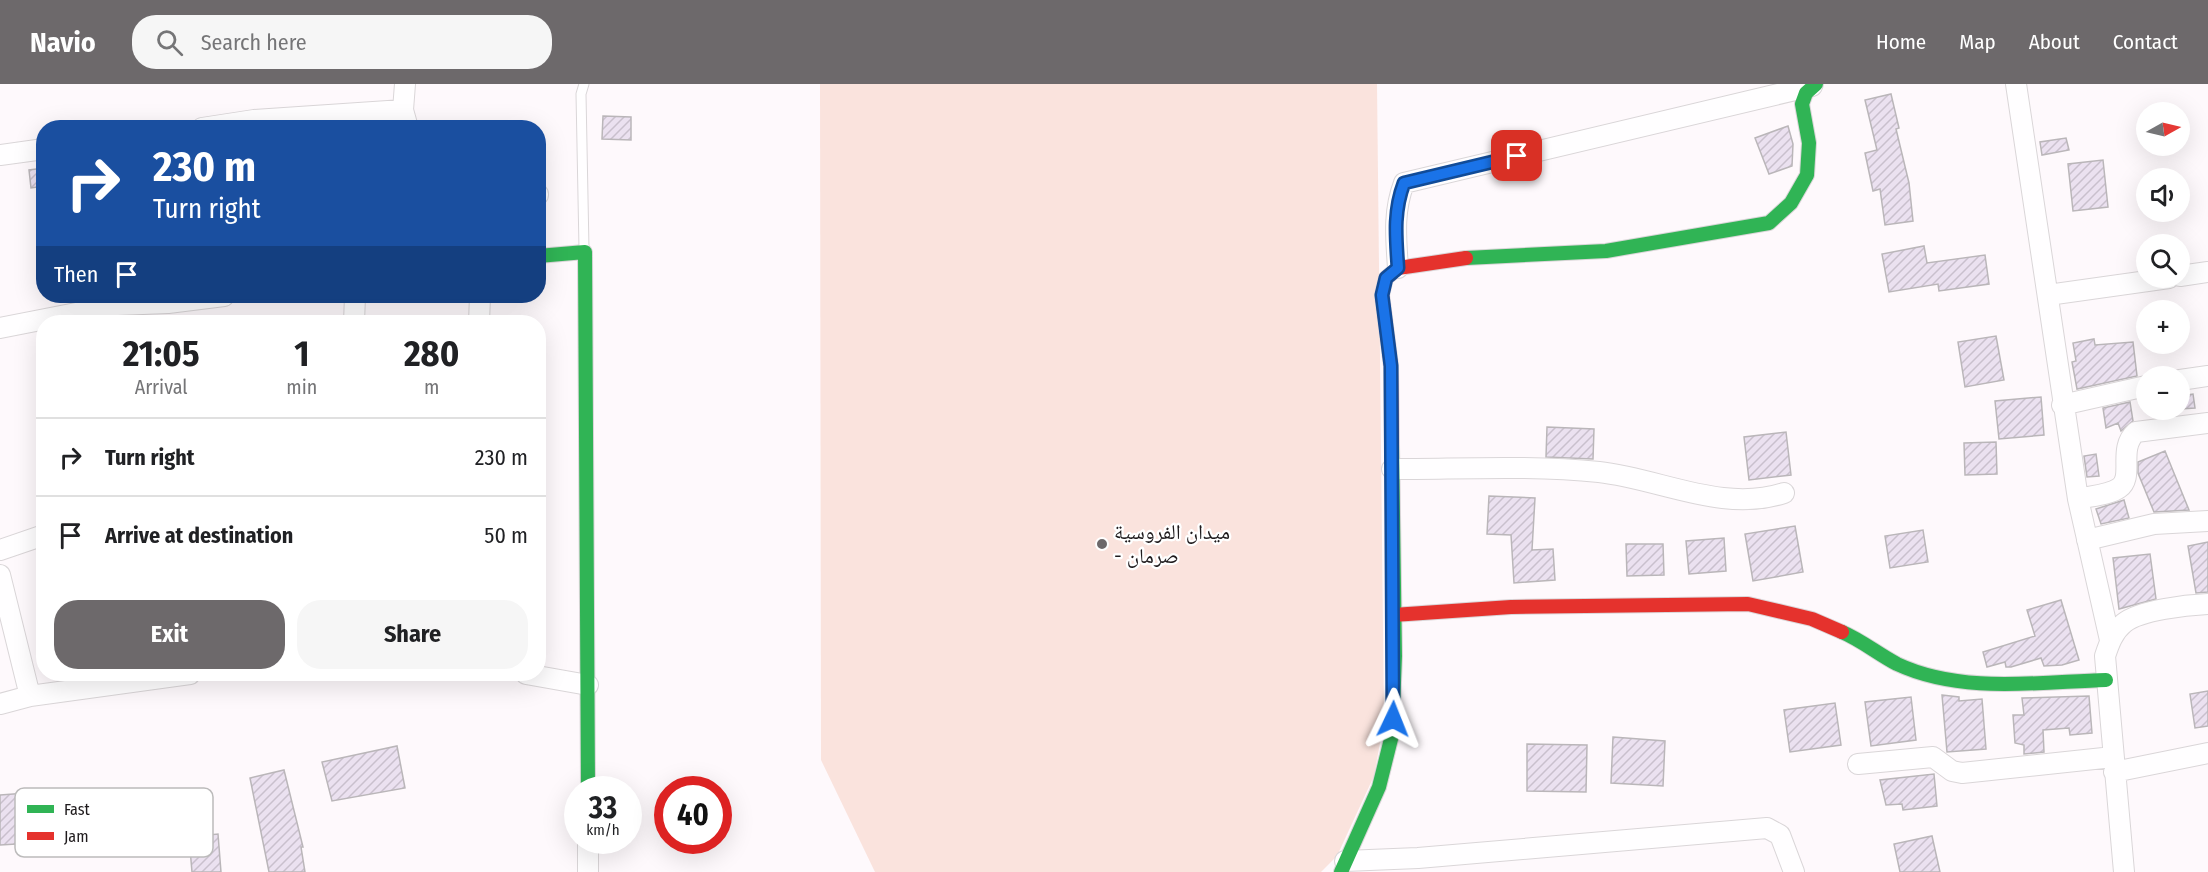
<!DOCTYPE html>
<meta charset="utf-8">
<style>
:root{--surface:#fff;--page:#f6f6f6;--text:#202124;--muted:#757577;--line:#e0e0e0;--accent:#6d696b}
body{margin:0;font-family:"Fira Sans Condensed","Noto Naskh Arabic",sans-serif;background:var(--page);color:var(--text);height:100vh;display:flex;flex-direction:column;font-size:22px;white-space:nowrap}
*{box-sizing:border-box;margin:0}
p{font-size:20px;color:var(--muted)}
.icon{flex:none;width:33px;height:33px;fill:none;stroke:currentColor;stroke-width:2;stroke-linecap:round;stroke-linejoin:round}
.map{position:relative;flex:1;overflow:hidden}
.drawer{position:absolute;left:36px;top:231px;width:510px;height:366px;display:flex;flex-direction:column;background:var(--surface);border-radius:24px;box-shadow:0 6px 24px #0002}
.drawer>*{flex:none}
.top-card{position:absolute;left:36px;top:36px;width:510px;height:183px;border-radius:24px;box-shadow:0 6px 24px #0002;background:#1a4fa0;color:#fff;overflow:hidden}
.needle{width:39px;rotate:82deg}
.buttons{position:absolute;left:2136px;top:18px;display:grid;gap:12px}
.buttons a{display:grid;place-items:center;width:54px;height:54px;border-radius:50%;background:var(--surface);box-shadow:0 6px 24px #0002;font-size:30px}
.speed{position:absolute;left:564px;top:692px;display:flex;gap:12px;font-size:30px;font-weight:700;text-align:center}
.speed>*{display:grid;place-content:center;width:78px;height:78px;border-radius:50%;background:var(--surface);box-shadow:0 6px 24px #0002;line-height:1}
.speed small{font-size:15px;font-weight:400}
.speed .limit{border:9px solid #d22;background:#fff;color:#111}
.pin{position:absolute;display:grid;place-items:center;width:51px;height:51px;color:#fff;margin:-26px;border-radius:12px;box-shadow:0 3px 9px #0006}
.me{position:absolute;width:66px;margin:-33px;rotate:2deg;stroke-linejoin:round;filter:drop-shadow(0 0 4px #0008)}
.turn{display:flex;align-items:center;gap:21px;height:126px;padding:0 18px;font-size:27px}
.turn .icon{width:78px;height:78px;stroke-width:2.5}
.turn b{display:block;font-size:42px;line-height:51px}
.then{display:flex;align-items:center;height:57px;padding:0 18px;background:#0003;gap:12px;font-size:22px}
.eta{display:flex;justify-content:space-evenly;align-items:center;height:102px;text-align:center}
.eta b{font-size:36px;font-weight:700;line-height:42px}
.cta{display:flex;gap:12px;margin-top:auto;padding:12px 18px}
.cta a{flex:1;height:69px;border-radius:24px;background:var(--accent);color:#fff;font-size:24px;font-weight:700;line-height:69px;text-align:center}
.cta a+a{background:var(--page);color:var(--text)}
ul{padding:0;list-style:none}
li{display:flex;align-items:center;gap:18px;height:78px;padding:0 18px;border-top:2px solid var(--line)}
li div{flex:1}
li b{display:block;font-size:22px}
li em{font-style:normal}
header{display:flex;align-items:center;gap:36px;box-sizing:border-box;height:84px;padding:0 30px;background:var(--accent);color:#fff}
header strong{font-size:28px}
nav{display:flex;gap:33px;margin-inline-start:auto;font-size:21px}
.search{width:420px;height:54px;background:var(--page);display:flex;align-items:center;gap:15px;box-sizing:border-box;padding:0 21px;border-radius:24px;color:var(--muted);font-size:22px}
.map>svg:first-child{display:block}
.grass{fill:#fae3dd}
.building{fill:url(#building-hatch);stroke:#bab6b9;stroke-width:1.5}
.lines{fill:none;stroke-linecap:round;stroke-linejoin:round}
.lane-casing{stroke:#dad6d8;stroke-width:11}
.street-casing{stroke:#dad6d8;stroke-width:22}
.fast-casing{stroke:#dad6d8;stroke-width:16}
.jam-casing{stroke:#dad6d8;stroke-width:16}
.lane{stroke:#fffeff;stroke-width:9}
.street{stroke:#fffeff;stroke-width:20}
.fast{stroke:#30b455;stroke-width:14}
.jam{stroke:#e5322d;stroke-width:14}
.route-casing{stroke:#114b97;stroke-width:15}
.route{stroke:#1a73e8;stroke-width:10}
.poi-dot{fill:#6d696b;stroke:#fff;stroke-width:2}
.labels{text-anchor:middle;stroke-width:4.5;stroke-linejoin:round;paint-order:stroke}
.poi-label{font-size:21px;fill:#1f1b1d;stroke:#fff;text-anchor:start}
.key{fill:#fff;stroke:#bcbbbb;stroke-width:1.5}
.key-label{font-size:16px;fill:#1f1b1d}
</style>
<header>
<strong>Navio</strong>
<div class="search"><svg class="icon" aria-label="search" viewBox="0 0 24 24"><circle cx="10" cy="10" r="6"/><path d="M15 15l6 6"/></svg>Search here</div>
<nav><a>Home</a><a>Map</a><a>About</a><a>Contact</a></nav>
</header>
<div class="map">
<svg width="2208" height="788" viewBox="0 0 2208 788">
<defs>
<pattern id="building-hatch" width="6" height="6" patternUnits="userSpaceOnUse" patternTransform="scale(1.5)"><rect width="6" height="6" fill="#ebe1f0"/><path d="M-1 1l2-2M0 6l6-6M5 7l2-2" fill="none" stroke="#c9c0cd"/></pattern>
</defs>
<rect width="100%" height="100%" fill="#fef9fc"/>
<!-- grass -->
<path class="grass" d="M 820,0 L 1377,0 L 1384,637 L 1374,692 L 1337,772 L 1321,788 L 875,788 L 821,676 Z"/>
<!-- building -->
<path class="building" d="M 1891,10 L 1899,44 L 1896,45 L 1909,99 L 1913,137 L 1885,141 L 1880,105 L 1873,107 L 1865,69 L 1877,66 L 1865,16 Z
M 603,32 L 631,33 L 631,56 L 602,55 Z
M 1788,42 L 1793,60 L 1792,82 L 1769,90 L 1755,54 Z
M 2066,54 L 2069,66 L 2042,71 L 2040,58 Z
M 2103,76 L 2108,123 L 2073,127 L 2068,80 Z
M 44,84 L 44,102 L 31,104 L 29,86 Z
M 1924,162 L 1927,179 L 1985,171 L 1989,200 L 1939,207 L 1938,200 L 1889,208 L 1882,170 Z
M 1996,252 L 2004,296 L 1965,303 L 1958,258 Z
M 2094,255 L 2095,261 L 2133,258 L 2137,292 L 2077,305 L 2072,278 L 2076,277 L 2073,259 Z
M 2193,310 L 2195,324 L 2180,325 L 2180,312 Z
M 2041,313 L 2044,351 L 1999,355 L 1995,317 Z
M 2130,318 L 2133,337 L 2121,347 L 2118,339 L 2106,344 L 2103,324 Z
M 1547,343 L 1594,345 L 1593,375 L 1546,373 Z
M 1786,348 L 1791,391 L 1749,396 L 1744,353 Z
M 1996,358 L 1997,390 L 1965,391 L 1964,359 Z
M 2165,367 L 2189,426 L 2154,428 L 2138,389 L 2138,378 Z
M 2096,370 L 2099,392 L 2087,393 L 2084,372 Z
M 1489,412 L 1535,414 L 1532,466 L 1553,465 L 1555,496 L 1514,499 L 1511,451 L 1487,450 Z
M 2124,416 L 2129,434 L 2101,440 L 2096,425 Z
M 1795,442 L 1803,488 L 1753,497 L 1745,450 Z
M 1923,446 L 1928,478 L 1890,484 L 1885,452 Z
M 1724,454 L 1726,487 L 1689,490 L 1686,457 Z
M 2208,458 L 2208,508 L 2196,509 L 2188,462 Z
M 1626,460 L 1663,460 L 1664,491 L 1627,492 Z
M 2150,470 L 2156,515 L 2119,525 L 2113,474 Z
M 2061,516 L 2079,576 L 2062,581 L 2044,582 L 2041,574 L 2011,583 L 2006,583 L 2005,578 L 1987,583 L 1983,568 L 2035,552 L 2027,526 Z
M 2208,607 L 2208,642 L 2195,644 L 2190,610 Z
M 1942,611 L 1959,613 L 1959,617 L 1982,615 L 1986,665 L 1947,668 Z
M 2089,612 L 2092,649 L 2070,651 L 2069,644 L 2043,646 L 2044,668 L 2024,670 L 2024,661 L 2015,659 L 2013,631 L 2024,631 L 2022,614 Z
M 1911,613 L 1916,656 L 1871,662 L 1865,618 Z
M 1835,619 L 1841,661 L 1790,668 L 1784,626 Z
M 1613,653 L 1665,657 L 1663,702 L 1611,699 Z
M 1527,660 L 1587,661 L 1586,708 L 1527,707 Z
M 397,662 L 405,704 L 332,717 L 322,678 Z
M 284,686 L 303,763 L 301,763 L 305,788 L 269,788 L 250,694 Z
M 1934,690 L 1937,722 L 1903,726 L 1902,720 L 1886,721 L 1880,696 Z
M 53,707 L 56,735 L 115,732 L 117,759 L 62,761 L 62,757 L 33,764 L 33,759 L 0,761 L 0,711 Z
M 218,750 L 221,788 L 192,788 L 189,753 Z
M 1932,752 L 1940,788 L 1900,788 L 1894,760 Z"/>
<g class="lines">
<!-- lane casing -->
<g class="lane-casing">
<path id="lane" d="M 584,0 L 581,10 L 584,165"/>
</g>
<!-- street casing -->
<g class="street-casing">
<path id="street" d="M 405,0 L 403,26 L 408,44
M 2016,0 L 2078,415 L 2110,556
M 202,44 L 254,36 L 403,26
M 0,71 L 44,65
M 538,110 L 538,111
M 1398,184 C 1396,154 1393,128 1404,99 L 1812,2
M 2180,192 L 2208,188
M 2048,211 L 2169,194
M 354,238 L 355,212
M 479,238 L 480,212
M 0,244 L 117,221 L 168,219 L 224,212
M 2180,296 L 2208,292
M 2062,321 L 2146,302
M 1392,385 C 1461,385 1531,381 1599,388 C 1661,395 1723,429 1784,409
M 2078,415 C 2090,412 2109,411 2119,404 C 2135,393 2117,365 2136,348 L 2208,339
M 2087,456 L 2154,440 L 2208,437
M 0,466 L 44,451
M 0,491 L 30,612
M 526,590 L 588,601
M 0,620 L 30,612 L 190,590
M 1858,680 L 1933,673 L 1952,687 L 1962,689 L 2113,673
M 2114,688 L 2208,669
M 588,756 L 588,788
M 1345,777 L 1418,774 L 1767,744 L 1780,751 L 1794,788
M 2124,788 L 2105,572 C 2109,560 2113,548 2124,539 C 2140,526 2187,521 2208,520"/>
</g>
<!-- fast casing -->
<g class="fast-casing">
<path id="fast" d="M 538,172 L 585,168 L 588,705
M 1466,174 L 1606,167 L 1769,139 L 1791,119 L 1807,91 L 1809,59 L 1802,20 L 1806,9 L 1816,0
M 1842,548 C 1861,556 1878,570 1897,580 C 1961,610 2038,598 2106,596
M 1341,788 L 1379,703 L 1392,651 L 1395,572 L 1392,360"/>
</g>
<!-- jam casing -->
<g class="jam-casing">
<path id="jam" d="M 1392,360 L 1391,282 L 1382,211 L 1386,194 L 1398,184 L 1466,174
M 1393,531 L 1511,523 L 1748,520 L 1812,535 L 1842,548"/>
</g>
<!-- lane -->
<use href="#lane" class="lane"/>
<!-- street -->
<use href="#street" class="street"/>
<!-- fast -->
<use href="#fast" class="fast"/>
<!-- jam -->
<use href="#jam" class="jam"/>
</g>
<g class="lines">
<!-- route casing -->
<g class="route-casing">
<path id="route" d="M 1393,635 L 1391,282 L 1382,211 L 1386,194 L 1398,184 C 1396,154 1393,128 1404,99 L 1517,72"/>
</g>
<!-- route -->
<use href="#route" class="route"/>
</g>
<!-- markers -->
<circle class="poi-dot" cx="1102" cy="460" r="6"/>
<g class="labels">
<!-- poi labels -->
<g class="poi-label">
<text x="1114" y="455">ميدان الفروسية<tspan x="1114" dy="24">- صرمان</tspan></text>
</g>
</g>
<!-- legend -->
<rect x="15" y="704" width="198" height="69" rx="9" class="key"/>
<rect x="27" y="721" width="27" height="8" fill="#30b455"/>
<rect x="27" y="748" width="27" height="8" fill="#e5322d"/>
<g class="key-label">
<text x="64" y="731">Fast</text>
<text x="64" y="758">Jam</text>
</g>
</svg>
<div class="buttons">
<a><svg class="needle" viewBox="-14 -14 28 28"><path d="M0-13l5 13h-10z" fill="#e53935"/><path d="M0 13l5-13h-10z" fill="#757577"/></svg></a>
<a><svg class="icon" aria-label="sound" viewBox="0 0 24 24"><path d="M4 9h4l5-4v14l-5-4H4zM17 9q2 3 0 6"/></svg></a>
<a><svg class="icon" aria-label="search" viewBox="0 0 24 24"><circle cx="10" cy="10" r="6"/><path d="M15 15l6 6"/></svg></a>
<a>+</a>
<a>−</a>
</div>
<div class="speed"><div>33<small>km/h</small></div><div class="limit">40</div></div>
<div class="pin" style="left:1517px;top:72px;background:#d93025"><svg class="icon" aria-label="arrive" viewBox="0 0 24 24"><path d="M6 21V4h12l-3 4 3 4H6"/></svg></div>
<svg class="me" style="left:1393px;top:635px" viewBox="-20 -20 40 40"><path d="M0-17L14 15 0 8-14 15z" fill="#1a73e8" stroke="#fff" stroke-width="4"/></svg>
<div class="top-card">
<div class="turn"><svg class="icon" aria-label="right" viewBox="0 0 24 24"><path d="M7 20v-9h11M14 6l5 5-5 5"/></svg><div><b>230 m</b>Turn right</div></div>
<div class="then">Then<svg class="icon" aria-label="arrive" viewBox="0 0 24 24"><path d="M6 21V4h12l-3 4 3 4H6"/></svg></div>
</div>
<section class="drawer">
<div class="eta">
<div><b>21:05</b><p>Arrival</p></div>
<div><b>1</b><p>min</p></div>
<div><b>280</b><p>m</p></div>
</div>
<ul>
<li><svg class="icon" aria-label="right" viewBox="0 0 24 24"><path d="M7 20v-9h11M14 6l5 5-5 5"/></svg><div><b>Turn right</b></div><em>230 m</em></li>
<li><svg class="icon" aria-label="arrive" viewBox="0 0 24 24"><path d="M6 21V4h12l-3 4 3 4H6"/></svg><div><b>Arrive at destination</b></div><em>50 m</em></li>
</ul>
<div class="cta"><a>Exit</a><a>Share</a></div>
</section>
</div>
